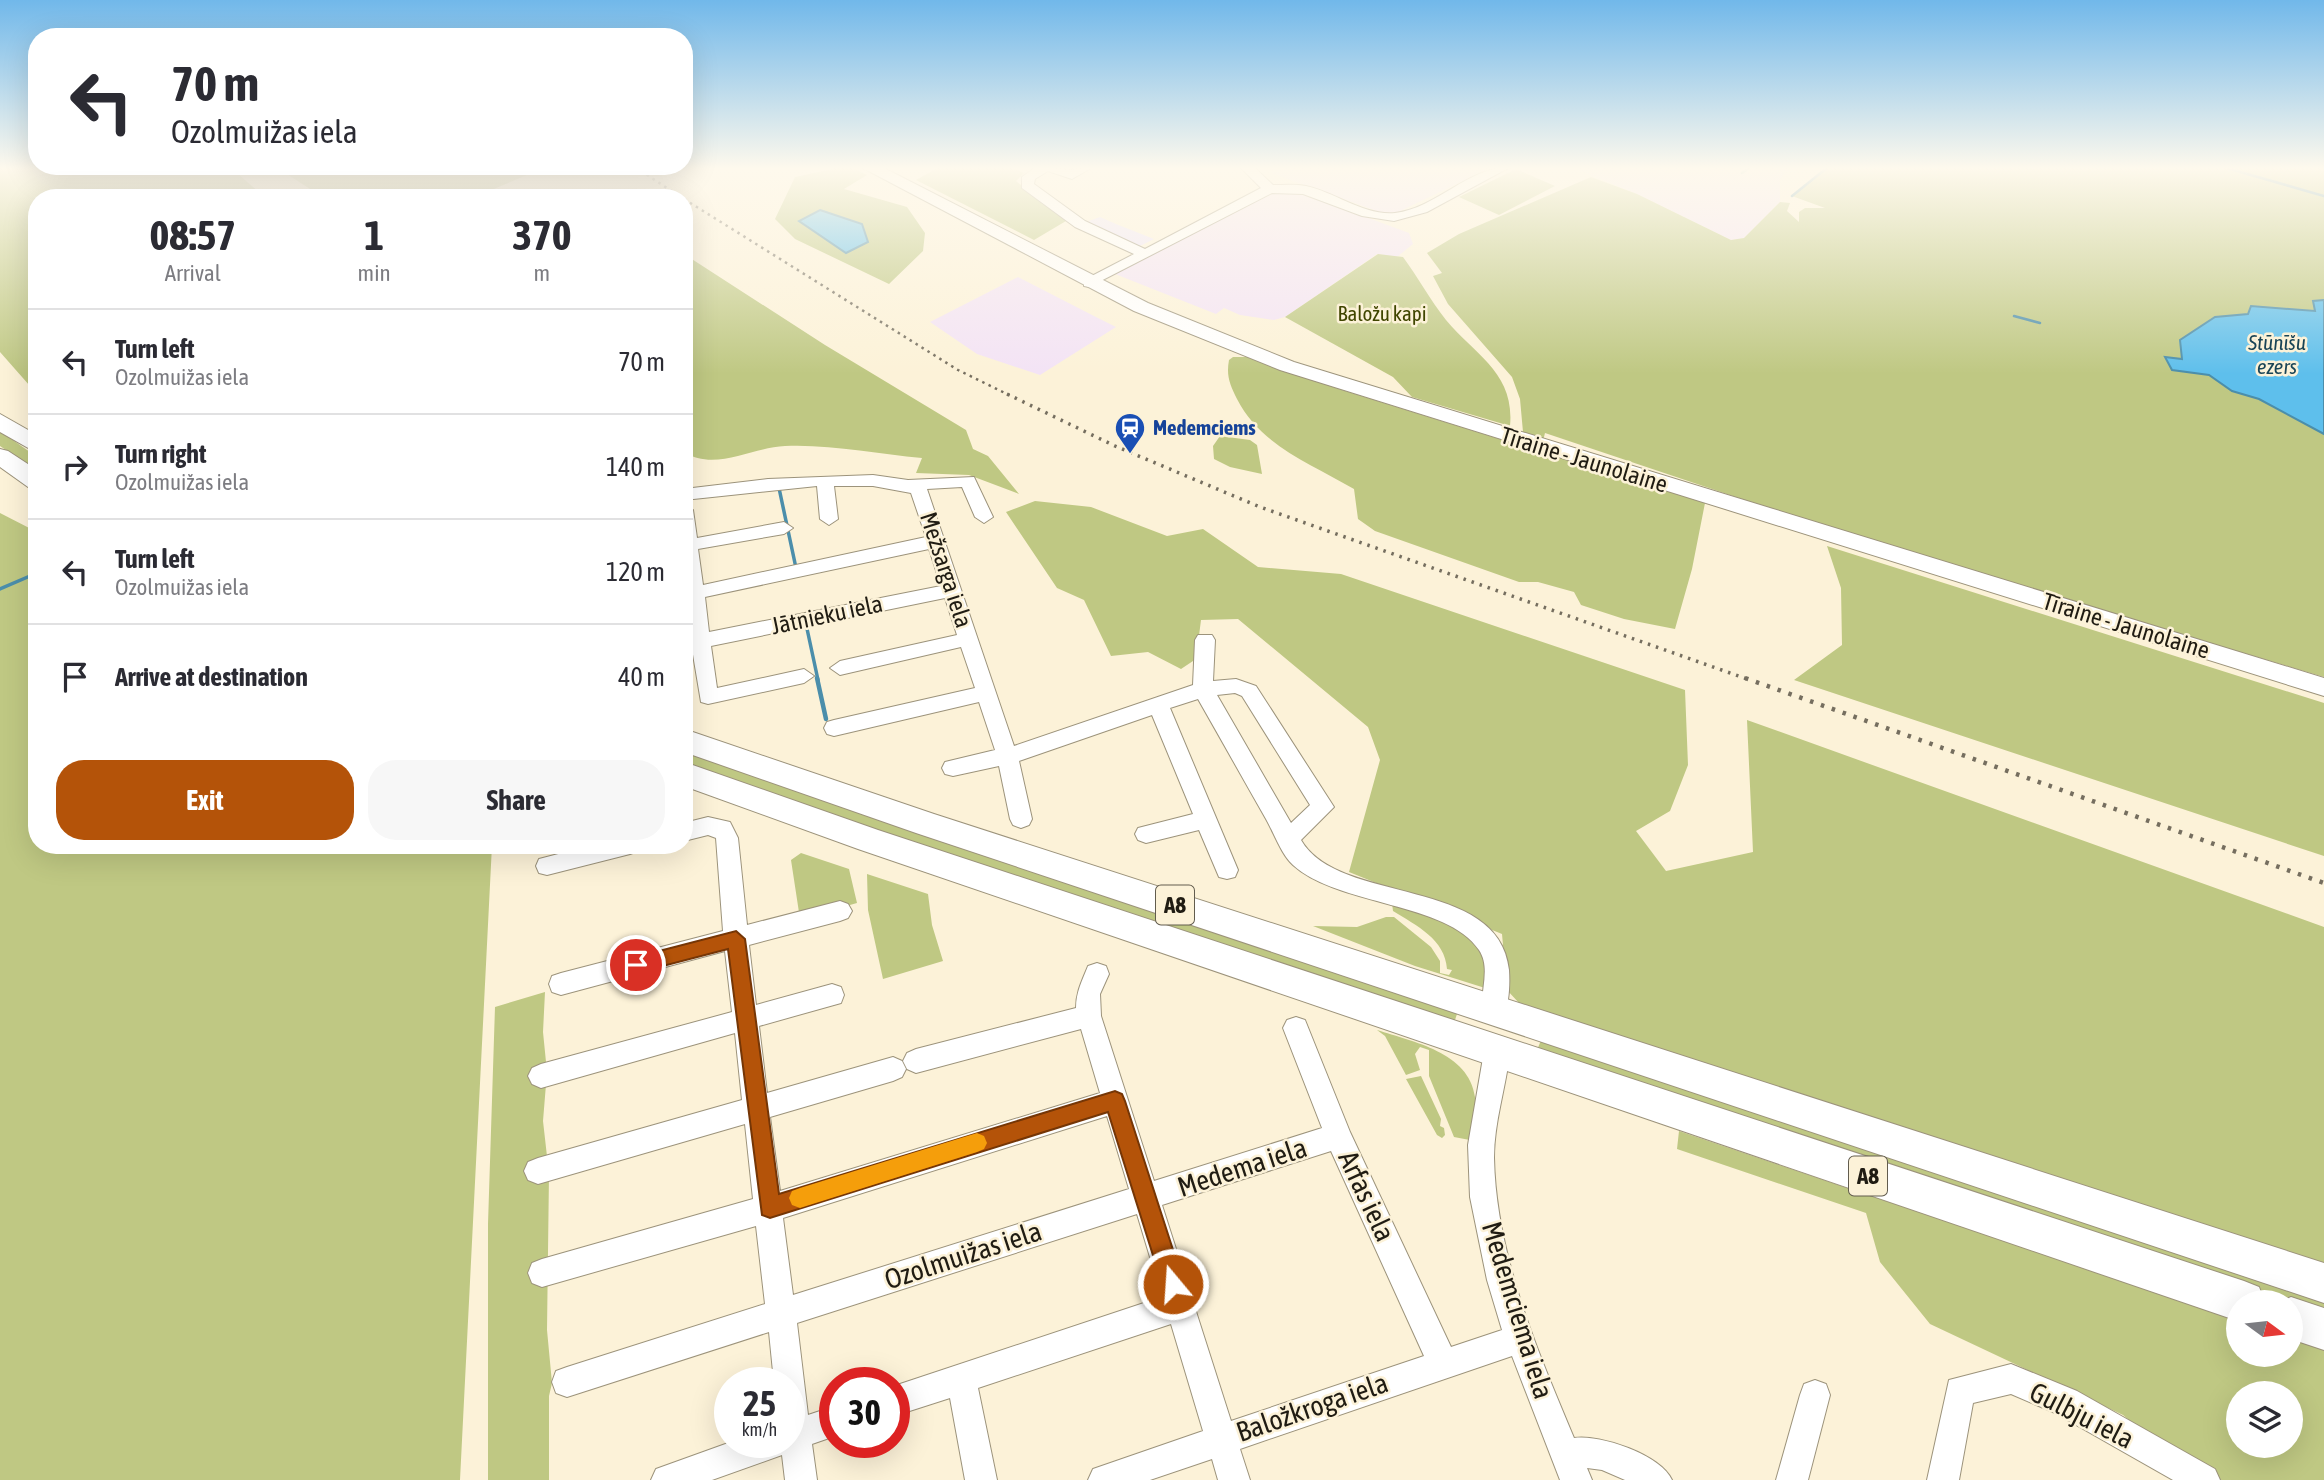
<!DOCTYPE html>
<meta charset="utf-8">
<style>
:root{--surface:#fff;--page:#f7f7f7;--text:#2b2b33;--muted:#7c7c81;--line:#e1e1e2;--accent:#b45309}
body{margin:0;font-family:"Asap Condensed",sans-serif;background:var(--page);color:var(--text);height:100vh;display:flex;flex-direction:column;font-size:26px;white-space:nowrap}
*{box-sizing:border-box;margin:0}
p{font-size:23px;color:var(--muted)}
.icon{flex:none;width:38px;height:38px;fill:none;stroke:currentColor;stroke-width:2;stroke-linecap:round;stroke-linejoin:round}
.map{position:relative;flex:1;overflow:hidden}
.sheet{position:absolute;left:28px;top:189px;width:665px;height:665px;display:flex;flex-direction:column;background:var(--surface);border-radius:28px;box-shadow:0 7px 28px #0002}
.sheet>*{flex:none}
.hud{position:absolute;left:28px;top:28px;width:665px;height:147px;border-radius:28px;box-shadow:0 7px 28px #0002;background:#fff;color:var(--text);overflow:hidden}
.needle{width:46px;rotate:105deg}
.buttons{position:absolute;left:2226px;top:1290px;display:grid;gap:14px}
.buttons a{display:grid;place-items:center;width:77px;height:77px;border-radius:50%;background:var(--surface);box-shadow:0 7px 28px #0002;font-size:35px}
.speed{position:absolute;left:714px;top:1367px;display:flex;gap:14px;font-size:35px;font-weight:700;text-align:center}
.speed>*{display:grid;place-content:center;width:91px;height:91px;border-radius:50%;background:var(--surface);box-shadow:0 7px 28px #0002;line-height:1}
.speed small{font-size:18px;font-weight:400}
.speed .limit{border:10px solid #d22;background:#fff;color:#111}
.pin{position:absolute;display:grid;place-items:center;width:60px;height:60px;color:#fff;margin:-30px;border:4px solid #fff;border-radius:50%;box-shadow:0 2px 7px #0007}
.me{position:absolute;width:77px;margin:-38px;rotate:342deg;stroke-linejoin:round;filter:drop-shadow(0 0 5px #0008)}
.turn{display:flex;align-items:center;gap:24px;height:147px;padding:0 28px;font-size:32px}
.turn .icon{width:91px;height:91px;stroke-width:2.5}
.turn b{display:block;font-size:49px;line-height:60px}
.eta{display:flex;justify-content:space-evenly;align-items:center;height:119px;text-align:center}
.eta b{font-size:42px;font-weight:700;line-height:49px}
.cta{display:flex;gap:14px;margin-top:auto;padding:14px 28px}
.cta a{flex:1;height:80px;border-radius:28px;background:var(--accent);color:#fff;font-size:28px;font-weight:700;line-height:80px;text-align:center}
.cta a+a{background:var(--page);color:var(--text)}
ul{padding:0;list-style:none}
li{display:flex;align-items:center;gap:21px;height:105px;padding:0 28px;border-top:2px solid var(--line)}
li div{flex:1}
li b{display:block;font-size:26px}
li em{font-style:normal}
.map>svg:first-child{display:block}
.commercial{fill:#ede4fa}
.industrial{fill:#f3e3f5}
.green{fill:#bfc883;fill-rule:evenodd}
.water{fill:#5ebfec;stroke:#4b8eab;stroke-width:2}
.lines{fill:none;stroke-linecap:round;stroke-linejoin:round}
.stream-far2{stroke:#4b8eab;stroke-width:2.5}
.stream-far1{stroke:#4b8eab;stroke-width:3.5}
.stream{stroke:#4b8eab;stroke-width:4.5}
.minor-casing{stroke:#9c937b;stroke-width:2}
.major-casing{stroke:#9c937b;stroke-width:2}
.highway-casing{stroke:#9c937b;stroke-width:2}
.minor{fill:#fff;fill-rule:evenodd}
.major{fill:#fff;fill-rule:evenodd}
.highway{fill:#fff;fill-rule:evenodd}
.rail-far2{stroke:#756e5f;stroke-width:2.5;stroke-dasharray:2.5 4.5;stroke-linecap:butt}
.rail-far1{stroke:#756e5f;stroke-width:3.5;stroke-dasharray:2.5 6;stroke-linecap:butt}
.rail{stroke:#756e5f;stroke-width:4.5;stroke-dasharray:3.5 8;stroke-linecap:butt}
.route{fill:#b45309;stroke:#753606;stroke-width:2}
.slow{fill:#f59e0b}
.labels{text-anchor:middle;stroke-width:5;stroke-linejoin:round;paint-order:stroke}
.far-park-label{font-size:21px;fill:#404600;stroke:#fcf2d8}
.far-water-label{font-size:21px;font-style:italic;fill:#194456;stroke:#fcf2d8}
.far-transit-label{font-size:21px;font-weight:bold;fill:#164399;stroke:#fcf2d8;text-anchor:start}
.shield{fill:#fcf2d8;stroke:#625c4e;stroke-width:2}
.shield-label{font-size:23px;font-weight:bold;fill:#201c13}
.street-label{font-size:24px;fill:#201c13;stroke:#fcf2d8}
.near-street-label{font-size:28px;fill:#201c13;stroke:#fcf2d8}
</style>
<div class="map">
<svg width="2324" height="1480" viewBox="0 0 2324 1480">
<rect width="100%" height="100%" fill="#fcf2d8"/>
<!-- commercial -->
<path class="commercial" d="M 1100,217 L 1116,224 L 1154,239 L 1130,251 L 1085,231 L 1089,221 Z"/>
<!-- industrial -->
<path class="industrial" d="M 1284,167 L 1492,167 L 1396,213 L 1385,214 L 1271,173 Z
M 1571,167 L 1790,167 L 1780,179 L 1780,202 L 1744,238 L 1731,240 L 1637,194 Z
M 1284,191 L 1296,191 L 1409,233 L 1413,244 L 1397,257 L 1377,254 L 1285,317 L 1274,320 L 1240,315 L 1224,308 L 1216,314 L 1115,274 L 1273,193 Z
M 1018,277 L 1092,315 L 1116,327 L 1040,375 L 977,354 L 930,322 Z"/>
<!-- green -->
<path class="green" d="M 0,167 L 230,167 L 266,198 L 37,198 L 37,394 L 0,352 Z
M 276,167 L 546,167 L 489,191 L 491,198 L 324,198 Z
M 841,167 L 851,167 L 867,175 L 844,189 L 907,207 L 925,233 L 923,251 L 889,284 L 795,239 L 775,219 L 795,177 Z
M 939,167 L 1010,167 L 1024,173 L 1016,181 L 1066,221 L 1034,240 L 916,180 Z
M 1828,167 L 2324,167 L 2324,300 L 2313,301 L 2316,311 L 2251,306 L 2248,314 L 2215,318 L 2182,360 L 2166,358 L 2172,370 L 2209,375 L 2232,391 L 2259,399 L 2324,434 L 2324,677 L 1867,541 L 1545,433 L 1543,441 L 1523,432 L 1520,399 L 1512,377 L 1448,304 L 1433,276 L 1442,273 L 1427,253 L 1459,234 L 1591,177 L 1637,194 L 1731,240 L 1744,238 L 1780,202 L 1790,203 L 1787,211 L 1799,222 L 1799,212 L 1805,208 L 1825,208 L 1792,196 Z
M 1516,169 L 1555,186 L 1499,215 L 1459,197 Z
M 684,254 L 825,345 L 966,430 L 973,449 L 988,456 L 1019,494 L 969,475 L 916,473 L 922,458 C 877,454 830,444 785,446 C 753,447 715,472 684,452 Z
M 1378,254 L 1403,257 C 1418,277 1430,300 1446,320 C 1475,355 1515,373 1510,426 L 1412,397 L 1393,377 L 1285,317 Z
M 1233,357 L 1248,357 L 1339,389 L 1705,503 L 1692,569 L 1675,629 L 1624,619 L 1581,605 L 1574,592 L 1538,582 L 1519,582 L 1375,531 L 1358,519 L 1354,489 C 1310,463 1261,446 1237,399 C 1230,385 1226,376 1229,360 Z
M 0,431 L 37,457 L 37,471 L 0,446 Z
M 1220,436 L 1250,440 L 1257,445 L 1262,474 L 1230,467 L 1214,459 L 1213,446 Z
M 1035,501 L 1091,507 L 1167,536 L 1203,529 L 1258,567 L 1341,574 L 1685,690 L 1688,765 L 1670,811 L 1636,831 L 1666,871 L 1753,852 L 1747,720 L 2324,927 L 2324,1263 L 1519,1003 L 1507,990 L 1502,934 L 1349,872 L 1380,760 L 1368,727 L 1238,619 L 1201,620 L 1196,659 L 1181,669 L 1148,652 L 1111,656 L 1084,600 L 1057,588 L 1006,512 Z
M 0,513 L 37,532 L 37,845 L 492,845 L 460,1480 L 0,1480 Z
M 1827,546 L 2324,703 L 2324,856 L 1794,680 L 1842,645 L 1841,588 Z
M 684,750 L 1458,1011 L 1453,1026 L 684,765 Z
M 801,853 L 849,869 L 857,903 L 800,919 L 791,860 Z
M 867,874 L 928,894 L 932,925 L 943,961 L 883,979 L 868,910 Z
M 1392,903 L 1458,926 L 1486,953 L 1485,988 L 1415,966 L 1313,926 L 1357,927 L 1386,917 L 1394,917 L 1431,947 L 1440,961 L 1440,973 L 1449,975 L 1452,970 L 1447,969 C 1445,939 1417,926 1393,911 Z
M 545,992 L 543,1032 L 547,1072 L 543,1121 L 549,1174 L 547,1330 L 552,1383 L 549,1396 L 549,1480 L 488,1480 L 488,1224 L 495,1007 Z
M 1377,1030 C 1413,1042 1469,1052 1475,1097 C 1477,1111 1475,1126 1475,1141 L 1454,1137 L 1429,1076 L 1429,1050 L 1420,1047 L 1415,1054 L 1420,1070 L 1406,1075 L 1385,1036 Z
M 1542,1038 L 2324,1295 L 2324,1316 L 2291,1302 L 2283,1302 L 1541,1055 L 1537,1050 Z
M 1421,1076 L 1441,1119 L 1440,1126 L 1444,1128 L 1445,1135 L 1442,1138 L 1437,1135 L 1406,1079 Z
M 1679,1131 L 2238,1320 L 2238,1354 L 2291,1354 L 2291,1338 L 2324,1350 L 2324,1480 L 2210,1480 L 2182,1465 L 2123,1415 L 1930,1324 L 1880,1262 L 1866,1213 L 1677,1149 ZM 2238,1393 L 2291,1393 L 2291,1446 L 2238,1446 Z"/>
<!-- water -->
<path class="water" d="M 820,210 L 862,224 L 868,242 L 846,253 L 799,221 Z
M 2324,300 L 2324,434 L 2259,399 L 2232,391 L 2209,375 L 2172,370 L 2165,357 L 2182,359 L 2180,340 L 2215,317 L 2248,314 L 2251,306 L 2315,311 L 2313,301 Z"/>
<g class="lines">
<!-- stream-far2 -->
<path class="stream-far2" d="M 2223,167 L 2324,196
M 1742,173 L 1750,167
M 1792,196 L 1828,167
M 2014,316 L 2040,323"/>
<!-- stream-far1 -->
<path class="stream-far1" d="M 779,488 L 796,568
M 0,589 L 37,573
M 806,624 L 818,680"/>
<!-- stream -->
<path class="stream" d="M 817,678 L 826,719"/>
<!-- minor casing -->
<g class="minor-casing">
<path id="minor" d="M 1036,167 L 1071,170 L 1093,167 L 1072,179 L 1048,171 L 1035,179 L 1034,184 L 1085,221 L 1145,249 L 1261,188 L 1240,167 L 1254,167 L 1273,185 C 1284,185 1296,184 1306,186 C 1335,192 1364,216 1395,213 C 1437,208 1468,167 1510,167 L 1427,212 L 1394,221 L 1362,216 L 1303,194 L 1272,193 L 1089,287 L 1084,286 L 1084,280 L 1134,254 L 1075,227 L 1022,188 L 1022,177 Z
M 873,475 L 908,480 L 974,477 L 993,517 L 984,523 L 975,517 L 962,487 L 927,489 L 1014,746 L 1193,685 L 1195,640 L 1198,635 L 1212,635 L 1215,640 L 1213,681 L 1236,679 L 1256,686 L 1334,807 L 1301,840 C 1339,906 1499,875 1509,970 C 1510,986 1509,1004 1503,1018 L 1494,1021 L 1485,1018 C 1476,998 1493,971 1479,950 C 1447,902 1338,906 1293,865 C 1281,854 1274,833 1266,819 C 1243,779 1221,739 1198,699 L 1170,708 L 1238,870 L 1235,877 L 1227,879 L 1219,877 L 1199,830 L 1146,843 L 1138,840 L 1135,834 L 1138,828 L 1193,814 L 1152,715 L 1019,761 L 1032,819 L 1029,825 L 1021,828 L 1013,825 L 1010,819 L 999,766 L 953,776 L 945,774 L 942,768 L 945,762 L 995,750 L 979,702 L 834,736 L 827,734 L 824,728 L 827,722 L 834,720 L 975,688 L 961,647 L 840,675 L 830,668 L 840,661 L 957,635 L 945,598 L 711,646 L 717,688 L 804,669 L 814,676 L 804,683 L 708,704 L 701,702 L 684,601 L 684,504 L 693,510 L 697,538 L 784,522 L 793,528 L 784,534 L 698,549 L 703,585 L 926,537 L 911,493 L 873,486 L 834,486 L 838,519 L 829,525 L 820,519 L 817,486 L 684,500 L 684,489 L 768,479 ZM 929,549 L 941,586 L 709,632 L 705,597 ZM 1235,693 L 1242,696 L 1310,805 L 1291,823 L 1217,695 Z
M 708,817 L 730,822 L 738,838 L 747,925 L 840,901 L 848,904 L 852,911 L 848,918 L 840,921 L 749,945 L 756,1005 L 832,984 L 841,987 L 844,995 L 841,1003 L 759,1026 L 767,1093 L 893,1057 L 902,1061 L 906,1069 L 902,1077 L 893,1081 L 770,1117 L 780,1191 L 1100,1093 L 1081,1029 L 916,1073 L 907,1069 L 903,1061 L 907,1053 L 916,1049 L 1076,1008 C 1076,992 1082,981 1088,966 L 1097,963 L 1106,966 L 1109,974 L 1100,994 L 1101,1016 L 1154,1181 L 1322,1128 L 1283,1028 L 1287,1020 L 1296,1017 L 1305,1020 L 1350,1132 L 1451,1347 L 1502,1330 L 1487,1280 L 1470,1197 L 1468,1145 L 1484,1052 L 1488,1044 L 1497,1040 L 1506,1044 L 1510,1052 C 1506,1087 1494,1122 1494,1158 C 1496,1255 1537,1350 1574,1438 C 1601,1434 1661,1455 1672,1480 L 1625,1480 L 1602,1470 L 1587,1468 L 1592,1480 L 1560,1480 L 1512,1356 L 1240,1449 L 1250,1480 L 1218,1480 L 1212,1459 L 1150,1480 L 1088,1480 L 1093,1469 L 1203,1431 L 1171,1324 L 978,1388 L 997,1480 L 965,1480 L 950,1398 L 894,1416 L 894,1386 L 1162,1297 L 1137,1214 L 797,1323 L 808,1415 L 835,1406 L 835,1436 L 812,1444 L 817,1480 L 785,1480 L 782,1455 L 712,1480 L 651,1480 L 656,1469 L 731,1442 L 789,1442 L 789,1382 L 774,1382 L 769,1332 L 567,1397 L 556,1393 L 552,1382 L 556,1371 L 567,1367 L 765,1304 L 756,1226 L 542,1287 L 532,1283 L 528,1273 L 532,1263 L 542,1259 L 753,1199 L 745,1124 L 538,1184 L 528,1180 L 524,1171 L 528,1162 L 538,1158 L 742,1100 L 735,1033 L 541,1088 L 532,1084 L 528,1076 L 532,1068 L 541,1064 L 732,1012 L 725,951 L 561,995 L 552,992 L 549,984 L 552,976 L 561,973 L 723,931 L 716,838 L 708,835 L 684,841 L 684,823 ZM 1107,1116 L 1129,1189 L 793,1295 L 783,1218 ZM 1331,1151 L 1424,1356 L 1231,1421 L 1162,1205 Z
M 593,845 L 641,845 L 638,851 L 630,854 L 547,875 L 539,873 L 536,866 L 539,859 Z
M 2011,1364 L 2077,1391 L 2215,1469 L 2220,1480 L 2173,1480 L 2055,1413 L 2011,1394 L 1973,1403 L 1959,1480 L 1927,1480 L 1949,1380 Z
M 1815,1380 L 1826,1384 L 1830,1395 L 1808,1480 L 1776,1480 L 1800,1395 L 1804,1384 Z"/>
</g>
<!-- major casing -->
<g class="major-casing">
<path id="major" d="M 861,167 L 882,167 L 1148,303 L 1294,362 L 2324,678 L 2324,696 L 1280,370 L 1134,311 Z"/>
</g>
<!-- highway casing -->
<g class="highway-casing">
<path id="highway" d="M 0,414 L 37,435 L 37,453 L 0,432 Z
M 0,449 L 8,451 L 37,470 L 37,490 L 28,487 L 0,467 Z
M 684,729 L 934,814 L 2324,1263 L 2324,1303 L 916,833 L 684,752 Z
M 684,762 L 878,830 L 2244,1281 L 2259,1287 L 2265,1302 L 2238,1302 L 2238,1321 L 858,849 L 684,786 Z
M 2291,1297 L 2324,1308 L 2324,1350 L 2291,1339 L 2291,1302 L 2280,1302 Z"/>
</g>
<!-- minor -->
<use href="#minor" class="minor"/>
<!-- major -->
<use href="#major" class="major"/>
<!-- highway -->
<use href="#highway" class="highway"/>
<!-- rail-far2 -->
<path class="rail-far2" d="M 635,167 L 682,198
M 684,199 L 958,370 L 1011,396"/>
<!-- rail-far1 -->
<path class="rail-far1" d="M 1007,394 L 1115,446 L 1260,507 L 1750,680"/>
<!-- rail -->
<path class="rail" d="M 1745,678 L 2324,883"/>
</g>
<!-- sky -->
<linearGradient id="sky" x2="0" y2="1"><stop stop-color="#71b8ea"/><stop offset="0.45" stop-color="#fef9ed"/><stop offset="1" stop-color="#fef9ed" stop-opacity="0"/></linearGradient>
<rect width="2324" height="374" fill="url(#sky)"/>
<!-- route -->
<path class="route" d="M 736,931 L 745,939 L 779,1194 L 1115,1091 L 1122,1094 L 1125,1101 L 1184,1284 L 1180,1292 L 1173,1295 L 1165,1292 L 1162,1284 L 1108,1112 L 770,1218 L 762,1215 L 728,949 L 636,973 L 629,970 L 627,965 L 629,959 L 636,957 Z"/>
<!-- slow -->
<path class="slow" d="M 977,1133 L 984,1136 L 987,1143 L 984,1149 L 977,1152 L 800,1208 L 792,1205 L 789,1198 L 792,1191 L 800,1188 Z"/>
<!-- icons -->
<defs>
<g id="station-pin" transform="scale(1.575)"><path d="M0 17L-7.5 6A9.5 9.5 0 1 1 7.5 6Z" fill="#1a4fb4" stroke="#fcf2d8"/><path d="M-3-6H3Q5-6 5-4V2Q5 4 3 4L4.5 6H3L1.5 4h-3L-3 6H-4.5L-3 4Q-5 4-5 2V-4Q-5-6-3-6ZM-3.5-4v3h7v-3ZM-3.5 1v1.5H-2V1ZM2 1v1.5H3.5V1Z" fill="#fff"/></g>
</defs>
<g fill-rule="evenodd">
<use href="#station-pin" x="1130" y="428"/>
</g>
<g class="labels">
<!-- far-park labels -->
<g class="far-park-label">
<text x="1382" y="321">Baložu kapi</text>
</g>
<!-- far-water labels -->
<g class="far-water-label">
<text x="2277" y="350">Stūnīšu<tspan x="2277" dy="24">ezers</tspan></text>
</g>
<!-- far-transit labels -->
<g class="far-transit-label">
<text x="1153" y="435">Medemciems</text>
</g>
<!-- shield labels -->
<g class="shield">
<rect x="1156" y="885.5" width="38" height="39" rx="5"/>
<rect x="1849" y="1156.5" width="38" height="39" rx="5"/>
</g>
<g class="shield-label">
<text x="1175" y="913">A8</text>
<text x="1868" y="1184">A8</text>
</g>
<!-- street labels -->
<g class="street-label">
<text transform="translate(1584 460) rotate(17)" y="8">Tīraine - Jaunolaine</text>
<text transform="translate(946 570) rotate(72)" y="8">Mežsarga iela</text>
<text transform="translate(827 615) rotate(-12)" y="8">Jātnieku iela</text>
<text transform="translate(2126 626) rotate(17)" y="8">Tīraine - Jaunolaine</text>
</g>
<!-- near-street labels -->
<g class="near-street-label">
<text transform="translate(1242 1167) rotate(-18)" y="10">Medema iela</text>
<text transform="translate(1367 1196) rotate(65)" y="10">Arfas iela</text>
<text transform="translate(963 1255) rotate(-18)" y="10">Ozolmuižas iela</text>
<text transform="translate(1518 1310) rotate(73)" y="10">Medemciema iela</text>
<text transform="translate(1312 1407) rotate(-19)" y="10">Baložkroga iela</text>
<text transform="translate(2082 1415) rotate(27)" y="10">Gulbju iela</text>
</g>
</g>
</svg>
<div class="buttons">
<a><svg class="needle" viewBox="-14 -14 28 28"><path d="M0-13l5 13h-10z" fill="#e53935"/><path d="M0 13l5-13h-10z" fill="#7c7c81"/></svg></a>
<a><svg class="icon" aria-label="layers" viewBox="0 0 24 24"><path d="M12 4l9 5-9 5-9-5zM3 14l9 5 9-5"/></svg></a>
</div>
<div class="speed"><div>25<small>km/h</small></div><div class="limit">30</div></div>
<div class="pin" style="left:636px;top:965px;background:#d93025"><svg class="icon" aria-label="arrive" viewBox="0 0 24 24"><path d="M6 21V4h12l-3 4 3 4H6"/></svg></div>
<svg class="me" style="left:1173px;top:1284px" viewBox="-20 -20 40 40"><circle r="17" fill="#b45309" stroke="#fff" stroke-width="3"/><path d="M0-11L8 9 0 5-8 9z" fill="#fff"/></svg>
<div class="hud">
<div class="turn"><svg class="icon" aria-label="left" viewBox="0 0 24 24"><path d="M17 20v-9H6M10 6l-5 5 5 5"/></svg><div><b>70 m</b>Ozolmuižas iela</div></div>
</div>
<section class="sheet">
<div class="eta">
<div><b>08:57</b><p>Arrival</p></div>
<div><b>1</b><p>min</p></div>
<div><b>370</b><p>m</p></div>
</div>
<ul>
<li><svg class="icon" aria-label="left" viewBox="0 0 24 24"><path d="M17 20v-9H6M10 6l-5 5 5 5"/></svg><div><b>Turn left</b><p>Ozolmuižas iela</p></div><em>70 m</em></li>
<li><svg class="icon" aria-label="right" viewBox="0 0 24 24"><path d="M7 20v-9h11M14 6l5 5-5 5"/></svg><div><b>Turn right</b><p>Ozolmuižas iela</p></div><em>140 m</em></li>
<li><svg class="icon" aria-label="left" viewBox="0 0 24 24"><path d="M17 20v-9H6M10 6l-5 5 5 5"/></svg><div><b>Turn left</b><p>Ozolmuižas iela</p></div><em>120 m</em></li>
<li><svg class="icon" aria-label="arrive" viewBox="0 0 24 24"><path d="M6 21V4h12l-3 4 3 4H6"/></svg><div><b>Arrive at destination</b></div><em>40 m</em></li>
</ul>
<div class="cta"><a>Exit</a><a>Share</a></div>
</section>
</div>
